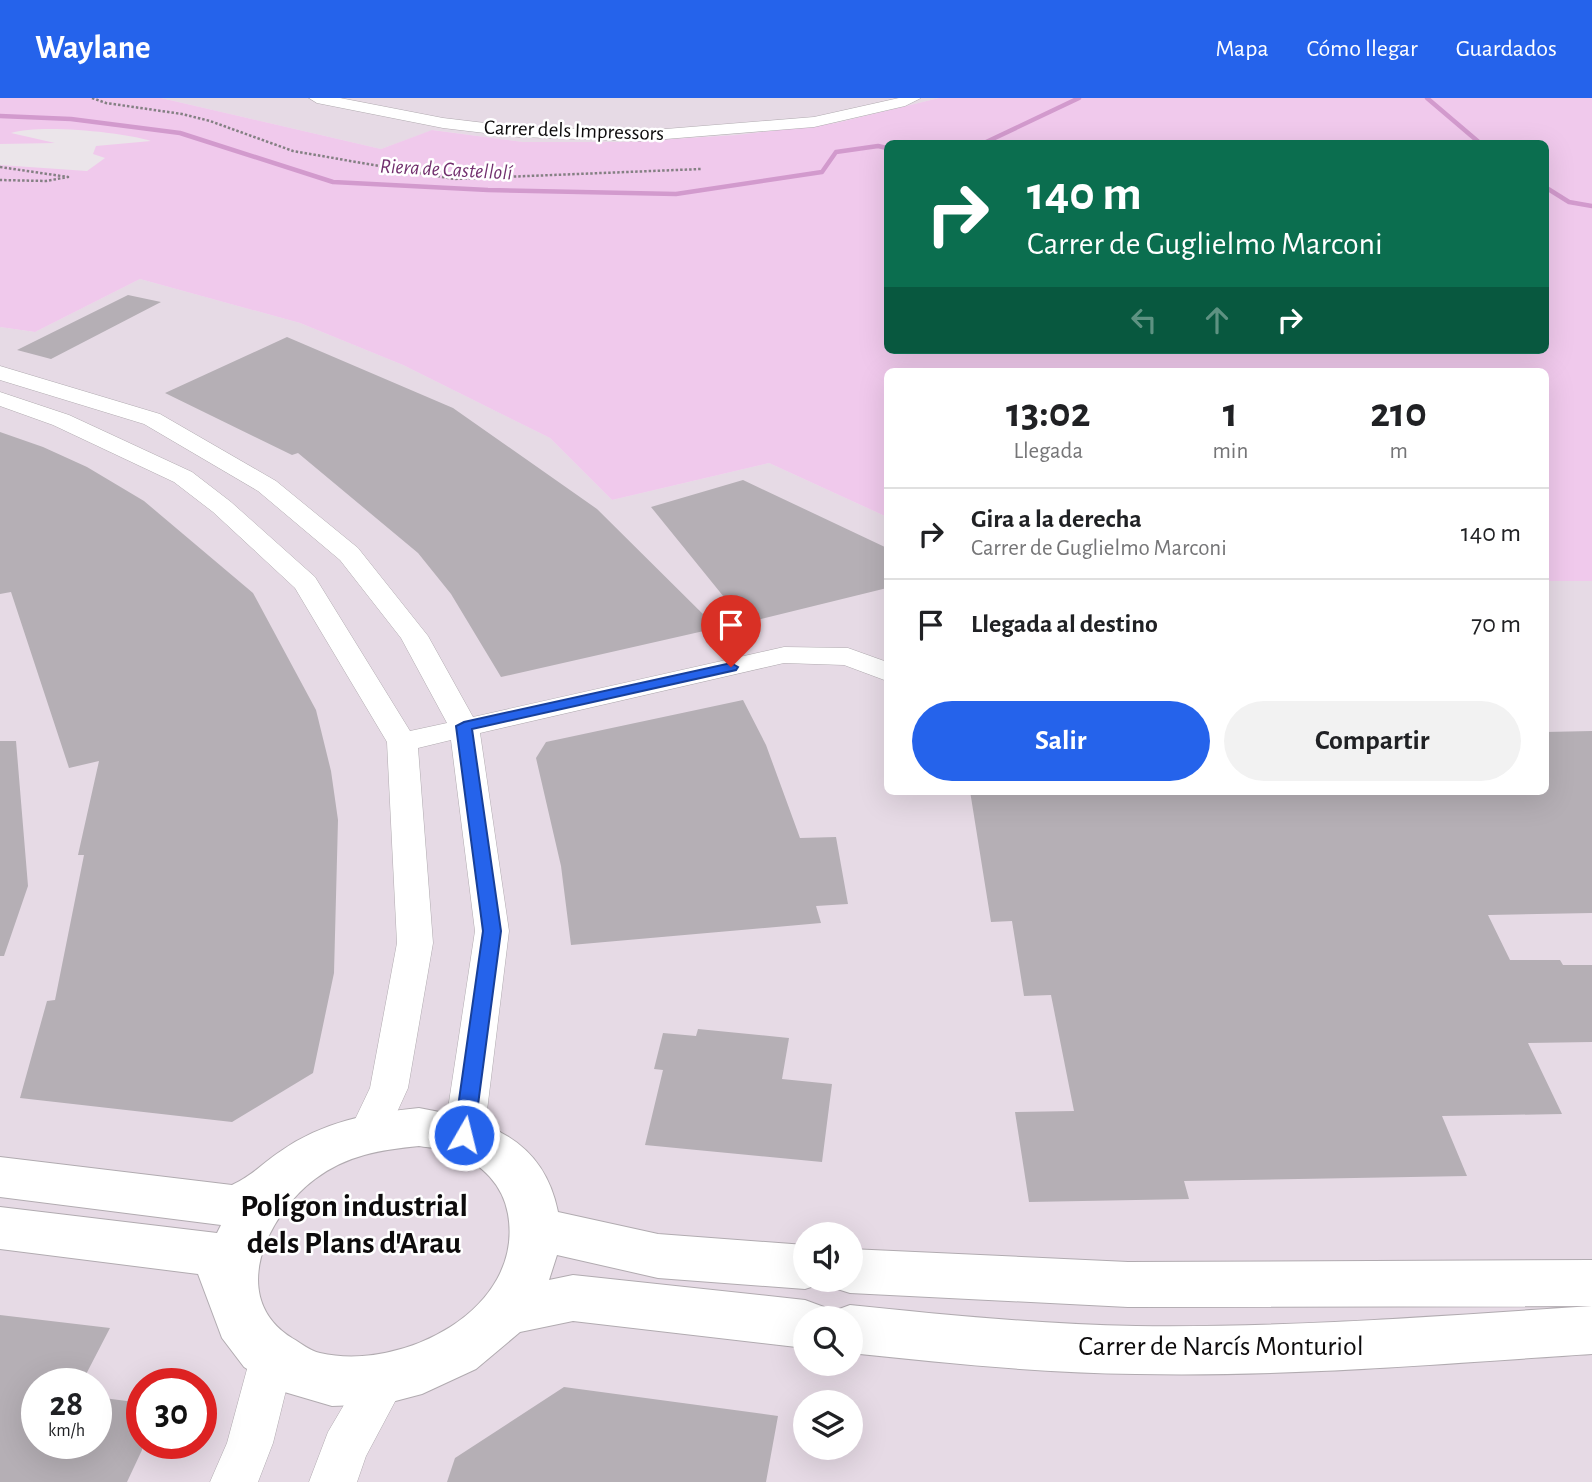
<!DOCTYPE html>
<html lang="es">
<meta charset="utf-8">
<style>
:root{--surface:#fff;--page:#f2f2f2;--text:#202124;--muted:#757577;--line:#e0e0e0;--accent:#2563eb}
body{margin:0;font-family:"Alegreya Sans",sans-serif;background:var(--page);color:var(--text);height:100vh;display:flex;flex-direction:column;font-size:26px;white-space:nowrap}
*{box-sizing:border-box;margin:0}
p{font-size:23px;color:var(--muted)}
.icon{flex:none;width:38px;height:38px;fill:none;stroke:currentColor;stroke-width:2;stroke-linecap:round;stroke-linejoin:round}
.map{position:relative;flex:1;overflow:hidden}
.side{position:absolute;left:884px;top:270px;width:665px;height:427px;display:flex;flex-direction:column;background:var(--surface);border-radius:10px;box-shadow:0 7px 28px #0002}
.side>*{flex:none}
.top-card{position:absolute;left:884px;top:42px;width:665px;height:214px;border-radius:10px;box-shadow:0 7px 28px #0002;background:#0b6e4f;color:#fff;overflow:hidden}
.fabs{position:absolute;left:793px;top:1124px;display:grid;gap:14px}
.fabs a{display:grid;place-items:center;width:70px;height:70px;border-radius:50%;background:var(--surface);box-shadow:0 7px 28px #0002;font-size:35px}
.speed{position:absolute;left:21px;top:1270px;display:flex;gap:14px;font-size:35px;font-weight:700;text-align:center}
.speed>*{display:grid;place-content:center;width:91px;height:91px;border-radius:50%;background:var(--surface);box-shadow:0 7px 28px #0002;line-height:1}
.speed small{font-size:18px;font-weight:400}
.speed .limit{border:10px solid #d22;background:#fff;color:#111}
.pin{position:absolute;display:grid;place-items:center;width:60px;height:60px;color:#fff;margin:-72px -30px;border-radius:50% 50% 50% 0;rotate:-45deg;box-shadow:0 0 7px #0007}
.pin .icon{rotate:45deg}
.me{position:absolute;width:77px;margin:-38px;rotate:8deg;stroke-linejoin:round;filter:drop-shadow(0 0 5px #0008)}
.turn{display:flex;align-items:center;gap:24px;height:147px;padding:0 28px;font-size:32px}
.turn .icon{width:91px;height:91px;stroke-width:2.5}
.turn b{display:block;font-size:49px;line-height:60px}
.lanes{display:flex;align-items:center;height:66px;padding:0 28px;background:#0003;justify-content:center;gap:35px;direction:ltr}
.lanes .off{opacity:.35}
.eta{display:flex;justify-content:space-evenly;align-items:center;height:119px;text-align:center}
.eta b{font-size:42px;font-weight:600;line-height:49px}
.cta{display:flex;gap:14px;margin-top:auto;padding:14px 28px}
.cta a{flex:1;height:80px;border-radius:42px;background:var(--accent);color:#fff;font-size:28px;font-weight:600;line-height:80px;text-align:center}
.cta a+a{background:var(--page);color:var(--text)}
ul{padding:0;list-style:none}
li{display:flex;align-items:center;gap:21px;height:91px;padding:0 28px;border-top:2px solid var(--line)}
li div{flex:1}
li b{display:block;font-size:26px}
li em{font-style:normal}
header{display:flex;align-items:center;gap:42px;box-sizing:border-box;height:98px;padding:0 35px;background:var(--accent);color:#fff}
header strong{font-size:33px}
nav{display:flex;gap:38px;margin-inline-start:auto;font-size:24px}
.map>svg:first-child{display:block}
.built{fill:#e6dae5;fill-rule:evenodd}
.green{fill:#f0c9ec;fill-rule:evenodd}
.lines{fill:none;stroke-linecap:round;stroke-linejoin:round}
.stream{stroke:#d29acd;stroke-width:4.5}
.building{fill:#b5afb5}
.street-casing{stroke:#b1abb0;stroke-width:1}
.secondary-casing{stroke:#b1abb0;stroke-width:2}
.path{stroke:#848083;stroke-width:2.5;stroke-dasharray:2.5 2;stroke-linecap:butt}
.street{fill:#fff;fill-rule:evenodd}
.secondary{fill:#fff;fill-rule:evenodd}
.route{fill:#2563eb;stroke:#184099;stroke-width:2}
.labels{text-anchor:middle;stroke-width:5;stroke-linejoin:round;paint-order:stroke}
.far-street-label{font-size:21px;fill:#0d0b0c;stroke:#fff}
.far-water-label{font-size:21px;font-style:italic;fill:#72306e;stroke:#fff}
.near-street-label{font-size:28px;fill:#0d0b0c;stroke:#fff}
.near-neighbourhood-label{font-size:32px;font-weight:bold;fill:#0d0b0c;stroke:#fff}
</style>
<header>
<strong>Waylane</strong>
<nav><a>Mapa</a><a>Cómo llegar</a><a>Guardados</a></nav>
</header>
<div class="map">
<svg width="1592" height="1384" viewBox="0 0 1592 1384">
<rect width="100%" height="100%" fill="#ebe5ea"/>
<!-- built -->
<path class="built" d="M 161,0 L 939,0 L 836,25 L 738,37 L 623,44 L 523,44 L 433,32 L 381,51 Z
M 140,181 L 300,225 L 403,267 L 550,340 L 612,402 L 769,365 L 887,419 L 887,693 L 1545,693 L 1545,483 L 1592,483 L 1592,1384 L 0,1384 L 0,229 L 35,234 ZM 805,1136 L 850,1136 L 850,1181 L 805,1181 ZM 805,1220 L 850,1220 L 850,1265 L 805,1265 ZM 37,1286 L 96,1286 L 96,1346 L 37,1346 ZM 142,1286 L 201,1286 L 201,1346 L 142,1346 ZM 805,1304 L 850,1304 L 850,1349 L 805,1349 Z"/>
<!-- green -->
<path class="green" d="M 0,0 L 161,0 L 381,51 L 432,32 L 523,44 L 623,44 L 737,37 L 836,25 L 939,0 L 1592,0 L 1592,483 L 1545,483 L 1545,273 L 887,273 L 887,419 L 769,365 L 612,402 L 550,340 L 403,267 L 300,225 L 140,181 L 35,234 L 0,229 L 0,67 L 87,73 L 105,60 L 93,56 L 96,48 L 151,43 C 122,34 40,26 11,35 L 55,45 L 0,46 ZM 887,46 L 1545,46 L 1545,252 L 887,252 Z"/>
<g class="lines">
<!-- stream -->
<path class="stream" d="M 1427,0 L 1481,46
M 0,18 L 71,21 L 180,35 L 333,84 L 488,92 L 676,96 L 822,74 L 836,54 L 878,48 L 887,50
M 982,46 L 1079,0
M 1545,89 L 1569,104 L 1592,108"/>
</g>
<!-- building -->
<path class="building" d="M 128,197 L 161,204 L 51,261 L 17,252 Z
M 287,239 L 453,310 L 597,411 L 717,530 L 501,579 L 451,496 L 418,455 L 298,355 L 292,357 L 165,295 Z
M 0,334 L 43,349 L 87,369 L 144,403 L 253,495 L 316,612 L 331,673 L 338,722 L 334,875 L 313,975 L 232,1024 L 20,1000 L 47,903 L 55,902 L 84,757 L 78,757 L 99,663 L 69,670 L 11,494 L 0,496 Z
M 743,382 L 887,450 L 887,490 L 745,525 L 651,409 Z
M 743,602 L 766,647 L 800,740 L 836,739 L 848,806 L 816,808 L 821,825 L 571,847 L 561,768 L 536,660 L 546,644 Z
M 1592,633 L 1592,815 L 1488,817 L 1510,862 L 1560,862 L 1563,867 L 1592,867 L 1592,944 L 1528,945 L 1562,1016 L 1442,1018 L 1467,1078 L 1184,1083 L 1189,1101 L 1029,1104 L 1015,1014 L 1074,1013 L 1051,897 L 1024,898 L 1012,823 L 991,824 L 970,693 L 1545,693 L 1545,634 Z
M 0,643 L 16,643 L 28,788 L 4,858 L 0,858 Z
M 698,931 L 789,940 L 782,981 L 832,986 L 822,1064 L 645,1047 L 663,972 L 654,971 L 663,935 L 696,938 Z
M 0,1217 L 110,1230 L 81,1286 L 37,1286 L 37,1346 L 96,1346 L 96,1299 L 142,1305 L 142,1352 L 127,1384 L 0,1384 Z
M 564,1289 L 778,1318 L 766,1384 L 447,1384 L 455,1360 Z"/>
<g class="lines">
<!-- street casing -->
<g class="street-casing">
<path id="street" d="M 309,0 L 340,0 L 443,20 L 519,29 L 641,33 L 814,19 L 899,0 L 921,0 L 905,8 L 814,29 L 641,43 L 519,39 L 443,30 L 317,5 Z
M 0,268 L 160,316 L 276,383 L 358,450 L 428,538 L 473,619 L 784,549 L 848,550 L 887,564 L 887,583 L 844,567 L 784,565 L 480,635 L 509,833 L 484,1037 L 478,1048 L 464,1053 L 450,1048 L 444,1037 L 475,833 L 451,642 L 418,650 L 433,845 L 408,990 L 383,1045 L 369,1050 L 355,1045 L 349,1034 L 370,990 L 397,845 L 387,644 L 295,490 L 213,414 L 174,384 L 53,327 L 0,308 L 0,294 L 69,317 L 192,374 L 231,404 L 315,479 L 410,633 L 447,625 L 401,540 L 340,462 L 258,393 L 144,326 L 0,282 Z
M 272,1240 L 288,1246 L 294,1260 L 273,1345 L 258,1384 L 210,1384 L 227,1345 L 250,1260 L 256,1246 Z
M 384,1260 L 400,1266 L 407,1281 L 366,1358 L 357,1384 L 309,1384 L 328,1334 L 368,1266 Z"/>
</g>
<!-- secondary casing -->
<g class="secondary-casing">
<path id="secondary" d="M 419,1010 C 485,1022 543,1039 558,1114 L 658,1136 L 805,1147 L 805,1181 L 825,1181 L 823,1185 L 805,1191 L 658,1180 L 557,1157 L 549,1182 L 573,1177 L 805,1202 L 824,1209 L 829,1219 L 831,1214 L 850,1207 C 945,1217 1040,1226 1136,1228 C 1288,1230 1440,1218 1592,1208 L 1592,1256 C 1440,1266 1288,1279 1136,1276 C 1041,1275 945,1265 850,1255 L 850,1220 L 805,1220 L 805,1250 L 573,1223 L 520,1234 L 476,1271 L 422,1296 L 384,1306 L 332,1308 L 281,1293 L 244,1269 L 222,1240 L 198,1176 L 0,1151 L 0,1109 L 217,1135 L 221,1127 L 0,1099 L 0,1059 L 232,1087 C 255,1076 261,1066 281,1053 C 322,1024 369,1015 419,1010 ZM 419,1048 C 431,1050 444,1050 455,1055 C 482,1066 503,1087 508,1116 C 525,1212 401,1274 320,1255 C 310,1253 301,1245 292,1240 C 227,1200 267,1117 315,1081 C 347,1057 380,1052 419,1048 Z
M 850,1151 L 1128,1164 L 1592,1162 L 1592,1208 L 1128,1209 L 850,1195 L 831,1189 L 828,1181 L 850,1181 Z"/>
</g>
<!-- path -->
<path class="path" d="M 92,0 L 106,5 L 182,16 L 210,23 L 293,53 L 454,81 L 701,71
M 0,69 L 68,79 L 46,83 L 0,82"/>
<!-- street -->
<use href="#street" class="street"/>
<!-- secondary -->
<use href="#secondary" class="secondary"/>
</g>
<!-- route -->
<path class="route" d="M 731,565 L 738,569 L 736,572 L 472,631 L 501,833 L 474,1037 L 472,1043 L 464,1045 L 457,1043 L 454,1037 L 483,833 L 456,628 L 464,624 Z"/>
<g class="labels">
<!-- far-street labels -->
<g class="far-street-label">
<text transform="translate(574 32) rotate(2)" y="7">Carrer dels Impressors</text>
</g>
<!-- far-water labels -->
<g class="far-water-label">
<text transform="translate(446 71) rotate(3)" y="7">Riera de Castellolí</text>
</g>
<!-- near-street labels -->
<g class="near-street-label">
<text x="1221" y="1257">Carrer de Narcís Monturiol</text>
</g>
<!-- near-neighbourhood labels -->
<g class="near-neighbourhood-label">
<text x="354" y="1118">Polígon industrial<tspan x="354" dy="37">dels Plans d'Arau</tspan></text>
</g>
</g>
</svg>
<div class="fabs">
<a><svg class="icon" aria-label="sound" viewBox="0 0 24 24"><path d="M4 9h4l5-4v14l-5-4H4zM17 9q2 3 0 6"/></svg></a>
<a><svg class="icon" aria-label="search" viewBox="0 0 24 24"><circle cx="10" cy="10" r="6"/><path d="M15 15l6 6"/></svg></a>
<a><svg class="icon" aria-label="layers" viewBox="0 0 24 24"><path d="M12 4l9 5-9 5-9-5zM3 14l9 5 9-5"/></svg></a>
</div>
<div class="speed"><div>28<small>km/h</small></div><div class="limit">30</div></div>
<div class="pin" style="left:731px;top:569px;background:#d93025"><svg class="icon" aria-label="arrive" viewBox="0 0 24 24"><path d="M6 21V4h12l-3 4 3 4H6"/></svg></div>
<svg class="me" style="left:464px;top:1037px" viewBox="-20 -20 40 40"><circle r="17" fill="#2563eb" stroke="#fff" stroke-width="3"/><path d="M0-11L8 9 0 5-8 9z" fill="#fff"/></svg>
<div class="top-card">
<div class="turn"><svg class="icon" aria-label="right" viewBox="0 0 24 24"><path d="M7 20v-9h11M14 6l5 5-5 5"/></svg><div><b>140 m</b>Carrer de Guglielmo Marconi</div></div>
<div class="lanes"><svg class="icon off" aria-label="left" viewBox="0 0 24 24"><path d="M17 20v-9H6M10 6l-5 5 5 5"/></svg><svg class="icon off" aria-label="ahead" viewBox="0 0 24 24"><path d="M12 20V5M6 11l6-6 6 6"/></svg><svg class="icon" aria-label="right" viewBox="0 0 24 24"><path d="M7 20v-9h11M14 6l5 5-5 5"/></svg></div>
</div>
<section class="side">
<div class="eta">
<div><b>13:02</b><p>Llegada</p></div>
<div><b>1</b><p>min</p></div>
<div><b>210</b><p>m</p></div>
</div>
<ul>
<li><svg class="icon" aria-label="right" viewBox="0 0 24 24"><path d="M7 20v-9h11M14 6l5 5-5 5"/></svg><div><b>Gira a la derecha</b><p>Carrer de Guglielmo Marconi</p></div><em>140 m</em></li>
<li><svg class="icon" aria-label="arrive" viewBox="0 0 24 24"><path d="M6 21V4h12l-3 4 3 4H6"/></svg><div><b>Llegada al destino</b></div><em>70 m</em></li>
</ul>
<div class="cta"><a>Salir</a><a>Compartir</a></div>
</section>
</div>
